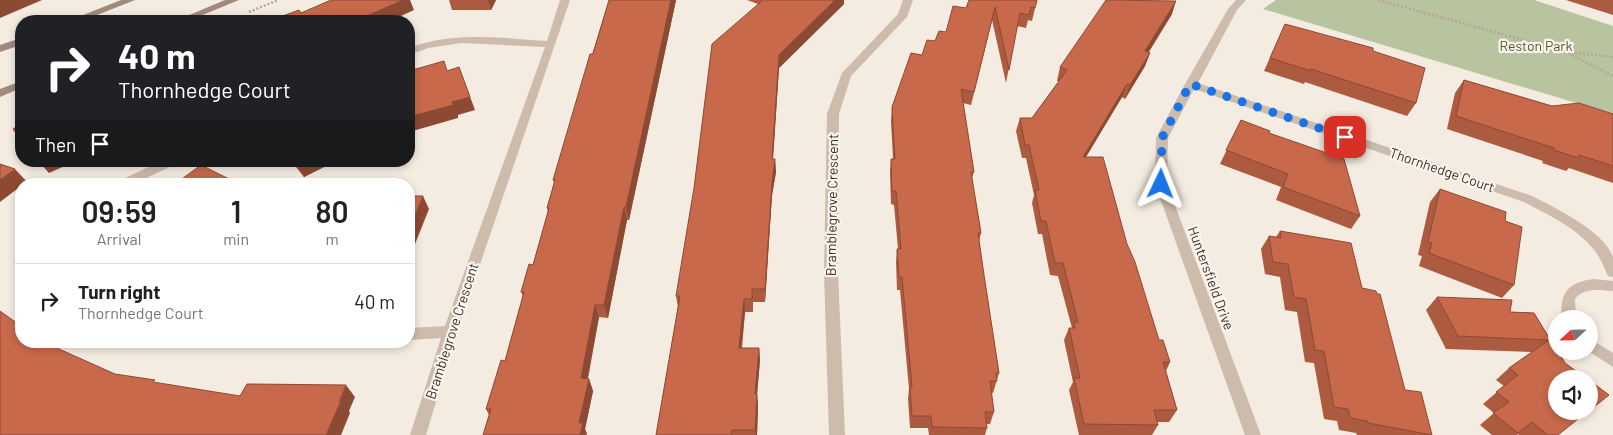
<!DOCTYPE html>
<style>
:root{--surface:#fff;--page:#f2f2f2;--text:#222;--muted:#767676;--line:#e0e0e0}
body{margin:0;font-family:Barlow,sans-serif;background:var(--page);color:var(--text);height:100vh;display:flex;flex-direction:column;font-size:19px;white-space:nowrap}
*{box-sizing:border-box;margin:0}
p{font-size:16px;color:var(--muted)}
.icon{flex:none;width:28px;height:28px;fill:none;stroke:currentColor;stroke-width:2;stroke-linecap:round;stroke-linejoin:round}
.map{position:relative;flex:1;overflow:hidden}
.details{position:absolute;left:15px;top:178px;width:400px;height:170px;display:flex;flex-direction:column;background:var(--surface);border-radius:20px;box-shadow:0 2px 8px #0003}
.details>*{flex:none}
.guide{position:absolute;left:15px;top:15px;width:400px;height:152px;border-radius:20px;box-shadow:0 2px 8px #0003;background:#202124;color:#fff;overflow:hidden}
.needle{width:32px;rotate:248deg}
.buttons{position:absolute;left:1548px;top:310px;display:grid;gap:10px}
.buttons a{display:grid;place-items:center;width:50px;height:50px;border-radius:50%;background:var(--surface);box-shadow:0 2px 8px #0003;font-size:25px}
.pin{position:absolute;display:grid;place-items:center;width:42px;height:42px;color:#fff;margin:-21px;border-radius:10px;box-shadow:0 2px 8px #0006}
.me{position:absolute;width:55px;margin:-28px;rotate:2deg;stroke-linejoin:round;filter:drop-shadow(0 0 4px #0008)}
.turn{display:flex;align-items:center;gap:18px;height:105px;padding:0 20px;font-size:22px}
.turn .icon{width:65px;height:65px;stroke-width:2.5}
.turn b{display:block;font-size:35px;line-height:42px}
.then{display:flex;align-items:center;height:48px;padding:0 20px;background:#0003;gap:10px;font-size:19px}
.eta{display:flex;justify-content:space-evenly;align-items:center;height:85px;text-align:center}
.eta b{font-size:30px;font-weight:600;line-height:35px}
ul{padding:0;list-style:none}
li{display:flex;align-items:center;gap:15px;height:75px;padding:0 20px;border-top:1px solid var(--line)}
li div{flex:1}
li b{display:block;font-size:19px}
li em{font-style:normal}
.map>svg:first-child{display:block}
.green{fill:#b8c4a0}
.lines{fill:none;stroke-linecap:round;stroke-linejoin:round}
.path{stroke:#b9a596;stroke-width:2.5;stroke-dasharray:2 2;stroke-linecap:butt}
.minor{fill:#cdbbac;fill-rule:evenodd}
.secondary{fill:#a18a7d;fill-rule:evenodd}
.wall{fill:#ac5a40}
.shaded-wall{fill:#8c4a34}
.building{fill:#c8694b;stroke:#8c4a34}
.route{stroke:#1a73e8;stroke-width:9;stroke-dasharray:0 16.2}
.labels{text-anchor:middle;stroke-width:4.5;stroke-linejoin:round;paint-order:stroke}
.park-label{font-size:14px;fill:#4a5a2e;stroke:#fbf5ee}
.street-label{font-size:14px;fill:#3b302b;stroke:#fbf5ee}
</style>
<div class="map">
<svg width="1613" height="435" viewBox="0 0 1613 435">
<rect width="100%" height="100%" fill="#f4ebe1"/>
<!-- green -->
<path class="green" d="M 1276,0 L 1534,0 L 1613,26 L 1613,114 L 1263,9 Z"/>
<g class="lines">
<!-- path -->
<path class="path" d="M 1378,0 L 1566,52 L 1613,57
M 249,12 L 278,0
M 1568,53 L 1613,76"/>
<!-- minor -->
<path class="minor" d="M 560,0 L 570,0 L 457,332 L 426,435 L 410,435 L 441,338 L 409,340 L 409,328 L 445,326 L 545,47 L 461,43 L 428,48 L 409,55 L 409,48 C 454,31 500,38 547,41 Z
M 903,0 L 913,0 L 907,17 L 851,76 L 839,114 L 838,272 L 845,435 L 829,435 L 824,272 L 827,114 L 842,73 L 898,14 Z
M 1236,0 L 1246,0 L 1237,10 L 1198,83 L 1532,196 C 1554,207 1605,232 1613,257 C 1613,263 1613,271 1613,277 L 1608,276 C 1604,267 1601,259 1595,251 C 1577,228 1549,215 1524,202 L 1194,89 L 1168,138 L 1167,184 L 1261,435 L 1245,435 L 1155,184 L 1156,138 L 1185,84 L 1228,9 Z
M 161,161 L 178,161 L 176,164 L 134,184 L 117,184 L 119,181 Z
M 1594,279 L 1613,281 L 1613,291 C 1600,290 1584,287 1575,299 L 1576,319 L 1562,319 C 1559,293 1568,282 1594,279 Z
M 1589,338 L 1613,353 L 1613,367 L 1588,351 Z"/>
<!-- secondary -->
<path class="secondary" d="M 121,0 L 135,0 L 82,21 L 68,21 Z
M 225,0 L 239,0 L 188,21 L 175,21 Z
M 21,38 L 21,45 L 0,52 L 0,45 Z
M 21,81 L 21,88 L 0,97 L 0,89 Z"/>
</g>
<!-- wall -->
<path class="wall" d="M 449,0 L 496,0 L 491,10 L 452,10 Z
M 609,0 L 676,0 L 629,220 L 627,220 L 608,318 L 599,317 L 588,379 L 589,379 L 593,391 L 585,429 L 587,435 L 483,435 L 489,415 L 486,409 L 505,361 L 523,296 L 521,292 L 533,265 L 548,212 L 547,208 L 554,183 L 553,180 Z
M 747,0 L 844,0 L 844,4 L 779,68 L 773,159 L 775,159 L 776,172 L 772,195 L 765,302 L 753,302 L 753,312 L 745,312 L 742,348 L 759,348 L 760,360 L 757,394 L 758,406 L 757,435 L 656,435 L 678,307 L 676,296 L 758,4 Z
M 1037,0 L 1032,21 L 1028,20 L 1026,28 L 1017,26 L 1006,83 L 992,20 L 971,105 L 963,103 L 974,172 L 972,178 L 981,233 L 979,241 L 984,275 L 999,373 L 993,393 L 991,393 L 994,412 L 990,424 L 987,424 L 987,428 L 985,435 L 929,435 L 928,428 L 910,428 L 908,399 L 909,389 L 900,290 L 897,290 L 896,262 L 897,249 L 898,249 L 894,205 L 891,204 L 890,172 L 891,159 L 893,159 L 891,121 L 892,107 L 922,55 L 935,41 L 946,32 L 966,8 Z
M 1566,0 L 1613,0 L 1613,15 Z
M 1172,14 L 1148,52 L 1150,53 L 1145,66 L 1125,99 L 1122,97 L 1086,157 L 1127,244 L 1159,340 L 1170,362 L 1166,371 L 1177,410 L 1169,422 L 1157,422 L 1158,425 L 1152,435 L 1079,435 L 1069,390 L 1073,382 L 1064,340 L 1069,328 L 1072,328 L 1058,276 L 1050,275 L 1042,234 L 1038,234 L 1032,203 L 1034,195 L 1026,158 L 1022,158 L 1016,131 L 1020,118 L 1032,118 L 1059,81 L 1057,81 L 1060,67 Z
M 1285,24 L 1373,51 L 1416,103 L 1407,116 L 1305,82 L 1304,84 L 1264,71 Z
M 1464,80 L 1552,106 L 1613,114 L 1613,183 L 1569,168 L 1566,171 L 1542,163 L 1543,161 L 1447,129 L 1455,93 Z
M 1241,120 L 1269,133 L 1360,216 L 1351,229 L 1276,200 L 1281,187 L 1220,164 Z
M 291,161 L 336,161 L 304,177 Z
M 1440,189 L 1505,221 L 1514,285 L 1502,298 L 1419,266 L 1422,256 L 1418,255 L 1430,202 Z
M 1280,231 L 1362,288 L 1405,390 L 1432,435 L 1357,435 L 1356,433 L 1339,430 L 1337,421 L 1324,419 L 1314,363 L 1305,362 L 1297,312 L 1285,310 L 1280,277 L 1265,274 L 1261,249 L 1269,236 L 1276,237 Z
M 1437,297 L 1510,312 L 1534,313 L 1556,349 L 1558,435 L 1519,435 L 1518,434 L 1517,435 L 1492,435 L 1480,425 L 1494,413 L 1483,404 L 1504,386 L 1496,380 L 1509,368 L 1532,352 L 1446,349 L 1426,310 Z"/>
<!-- shaded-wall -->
<path class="shaded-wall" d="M 0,0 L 42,0 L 0,18 Z
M 403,0 L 410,0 L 414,10 L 390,21 L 355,21 Z
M 488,0 L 496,0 L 491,10 Z
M 671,0 L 676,0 L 629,220 L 626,207 Z
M 835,0 L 844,0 L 844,4 L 779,68 L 772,172 L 772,159 L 779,55 Z
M 1176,1 L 1172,14 L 1141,65 L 1145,51 Z
M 995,7 L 992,20 L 971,105 L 974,92 Z
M 1150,53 L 1145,66 L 1125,99 L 1130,85 Z
M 459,67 L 475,110 L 458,115 L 458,118 L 409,132 L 409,117 Z
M 1127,84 L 1122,97 L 1078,170 L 1083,157 Z
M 775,159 L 776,172 L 772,195 L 765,302 L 765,289 L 772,182 Z
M 38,161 L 76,161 L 49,173 Z
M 301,161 L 336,161 L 304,177 L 296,164 Z
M 15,169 L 27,182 L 25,184 L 21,184 L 21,186 L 0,202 L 0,180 Z
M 423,196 L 429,209 L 411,254 L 409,249 L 409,231 Z
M 624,207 L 627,220 L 608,318 L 604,305 Z
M 744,299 L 745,312 L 740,360 L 739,348 Z
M 595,305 L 599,317 L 585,390 L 581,378 Z
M 759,348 L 760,360 L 756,406 L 755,394 Z
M 589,379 L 593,391 L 585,429 L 587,434 L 580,435 L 579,423 Z
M 346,385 L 355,397 L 349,411 L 350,413 L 341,435 L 326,435 Z
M 757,394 L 758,406 L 757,435 L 756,435 L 755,430 Z"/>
<!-- building -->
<path class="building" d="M 331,0 L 403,0 L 355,21 L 269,21 L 299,10 L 301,13 Z
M 609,0 L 671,0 L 626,207 L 624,207 L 604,305 L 595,305 L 581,378 L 589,379 L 579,423 L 583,423 L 580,435 L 483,435 L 491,409 L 486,409 L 501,360 L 505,361 L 524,292 L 521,292 L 529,264 L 533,265 L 549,208 L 547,208 L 555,180 L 553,180 L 590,54 L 593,54 Z
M 763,0 L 835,0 L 779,55 L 772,159 L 775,159 L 772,182 L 765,289 L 752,289 L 752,299 L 744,299 L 739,348 L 759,348 L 755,394 L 757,394 L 755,430 L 732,430 L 731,435 L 656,435 L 680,296 L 676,296 L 694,188 L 712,44 Z
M 969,0 L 1037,0 L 1035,8 L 1031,7 L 1029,15 L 1020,13 L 1009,70 L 995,7 L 974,92 L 961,89 L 974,172 L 971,172 L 981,233 L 978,233 L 984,275 L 999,373 L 996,373 L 997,381 L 990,381 L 994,412 L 985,412 L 987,428 L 932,427 L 931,416 L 912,416 L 910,387 L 912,387 L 902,277 L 899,277 L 897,249 L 901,249 L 896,191 L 892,191 L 891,159 L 895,159 L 892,107 L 911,53 L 922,55 L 927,40 L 935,41 L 939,31 L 946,32 L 953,6 L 966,8 Z
M 1106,0 L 1176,1 L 1145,51 L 1150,53 L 1130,85 L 1127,84 L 1083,157 L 1103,157 L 1127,244 L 1135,262 L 1159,340 L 1163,340 L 1170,362 L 1163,362 L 1177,410 L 1154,410 L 1158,425 L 1084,424 L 1074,378 L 1080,378 L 1069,328 L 1075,328 L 1074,322 L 1078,322 L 1063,263 L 1055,263 L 1046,221 L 1041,221 L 1035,190 L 1039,190 L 1029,145 L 1025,145 L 1020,118 L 1032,118 L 1067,70 L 1060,67 Z
M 1285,24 L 1373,48 L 1373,51 L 1425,68 L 1416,103 L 1311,69 L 1311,71 L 1270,58 Z
M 444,61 L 447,71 L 459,67 L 470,97 L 452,102 L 453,105 L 409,117 L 409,71 Z
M 1464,80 L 1552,106 L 1579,103 L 1613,114 L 1613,166 L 1579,155 L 1578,158 L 1554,150 L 1554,148 L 1456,116 Z
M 1241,120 L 1270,131 L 1269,133 L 1344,159 L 1360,216 L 1283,187 L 1288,174 L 1226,150 Z
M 21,124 L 21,140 L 13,129 Z
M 294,161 L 301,161 L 296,164 Z
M 0,164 L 15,169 L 0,180 Z
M 201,165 L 239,184 L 175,184 Z
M 1440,189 L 1506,212 L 1505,221 L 1522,227 L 1514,285 L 1429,253 L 1432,243 L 1428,242 Z
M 409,196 L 423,196 L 409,231 Z
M 1280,231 L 1351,243 L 1362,288 L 1376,291 L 1377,294 L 1380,294 L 1405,390 L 1421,392 L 1432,435 L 1368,423 L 1367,421 L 1350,418 L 1348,409 L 1334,407 L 1324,351 L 1315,350 L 1306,299 L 1294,297 L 1288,264 L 1273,262 L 1269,236 L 1281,238 Z
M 1437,297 L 1512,300 L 1510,312 L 1534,313 L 1556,349 L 1556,351 L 1558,351 L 1565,363 L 1587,379 L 1556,379 L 1556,411 L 1588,411 L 1558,435 L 1548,435 L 1532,422 L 1518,433 L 1493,413 L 1509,402 L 1496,392 L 1518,375 L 1509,368 L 1549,340 L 1458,336 Z
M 0,311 L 21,326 L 21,341 L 48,341 L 59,349 L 115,374 L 155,380 L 153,382 L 240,396 L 247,384 L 346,385 L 339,401 L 341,401 L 326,435 L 0,435 Z
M 1589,380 L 1609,395 L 1589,411 Z"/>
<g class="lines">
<!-- route -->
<path class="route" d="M 1161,184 L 1162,138 L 1190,84 L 1345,137"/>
</g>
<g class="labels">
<!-- park labels -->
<g class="park-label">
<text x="1536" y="51">Reston Park</text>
</g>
<!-- street labels -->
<g class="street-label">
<text transform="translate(1442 170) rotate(19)" y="5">Thornhedge Court</text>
<text transform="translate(832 205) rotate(-89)" y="5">Bramblegrove Crescent</text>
<text transform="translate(1211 278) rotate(70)" y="5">Huntersfield Drive</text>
<text transform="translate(452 331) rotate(-72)" y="5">Bramblegrove Crescent</text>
</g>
</g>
</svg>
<div class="buttons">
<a><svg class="needle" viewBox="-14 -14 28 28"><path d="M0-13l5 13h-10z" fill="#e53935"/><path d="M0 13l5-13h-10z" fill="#767676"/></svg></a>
<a><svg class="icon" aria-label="sound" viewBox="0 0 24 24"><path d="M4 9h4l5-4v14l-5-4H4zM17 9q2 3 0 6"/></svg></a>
</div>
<div class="pin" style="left:1345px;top:137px;background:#d93025"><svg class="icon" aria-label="arrive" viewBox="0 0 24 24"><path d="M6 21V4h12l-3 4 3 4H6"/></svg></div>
<svg class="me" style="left:1161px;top:184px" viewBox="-20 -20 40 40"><path d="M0-17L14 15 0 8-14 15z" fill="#1a73e8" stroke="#fff" stroke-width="4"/></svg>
<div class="guide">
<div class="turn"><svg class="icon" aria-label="right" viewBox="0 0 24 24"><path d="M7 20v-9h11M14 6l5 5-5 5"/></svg><div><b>40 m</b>Thornhedge Court</div></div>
<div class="then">Then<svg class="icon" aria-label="arrive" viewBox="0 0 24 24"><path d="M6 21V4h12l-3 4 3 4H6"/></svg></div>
</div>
<section class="details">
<div class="eta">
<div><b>09:59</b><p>Arrival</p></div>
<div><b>1</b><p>min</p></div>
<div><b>80</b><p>m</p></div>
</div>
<ul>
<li><svg class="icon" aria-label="right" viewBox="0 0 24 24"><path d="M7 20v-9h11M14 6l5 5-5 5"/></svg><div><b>Turn right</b><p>Thornhedge Court</p></div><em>40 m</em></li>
</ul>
</section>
</div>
